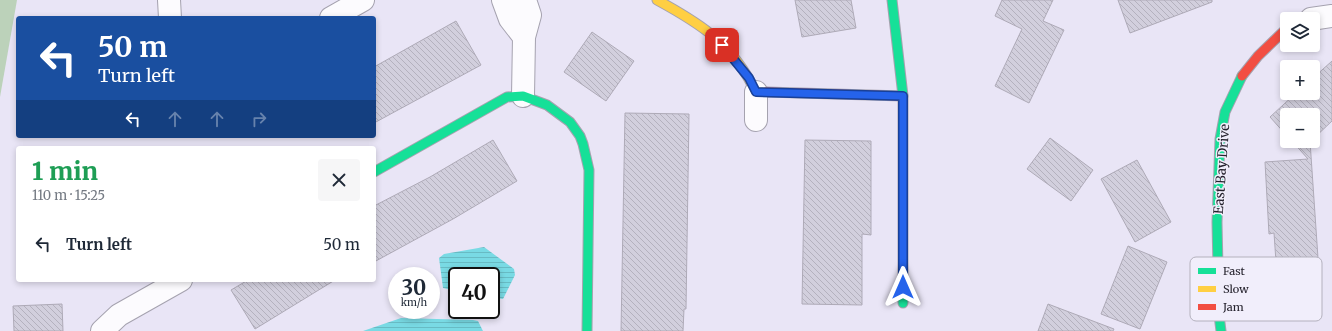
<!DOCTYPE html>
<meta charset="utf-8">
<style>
:root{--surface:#fff;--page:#f6f6f7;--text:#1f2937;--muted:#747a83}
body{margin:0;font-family:Merriweather,serif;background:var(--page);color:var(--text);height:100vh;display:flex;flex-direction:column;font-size:15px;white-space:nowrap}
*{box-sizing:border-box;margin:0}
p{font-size:13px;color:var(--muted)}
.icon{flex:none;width:22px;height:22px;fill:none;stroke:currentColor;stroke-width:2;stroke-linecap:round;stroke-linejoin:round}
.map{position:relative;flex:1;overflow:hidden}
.drawer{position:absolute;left:16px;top:146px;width:360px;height:136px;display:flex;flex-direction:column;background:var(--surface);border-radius:4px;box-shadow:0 2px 6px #0003}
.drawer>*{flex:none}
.top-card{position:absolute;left:16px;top:16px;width:360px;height:122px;border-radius:4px;box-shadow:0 2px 6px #0003;background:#1a4fa0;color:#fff;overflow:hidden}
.fabs{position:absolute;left:1280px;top:12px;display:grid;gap:8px}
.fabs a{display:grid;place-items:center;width:40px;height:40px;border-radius:4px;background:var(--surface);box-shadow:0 2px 6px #0003;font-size:20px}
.speed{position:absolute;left:388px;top:267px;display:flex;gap:8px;font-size:20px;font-weight:700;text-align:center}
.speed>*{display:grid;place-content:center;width:52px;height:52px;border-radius:50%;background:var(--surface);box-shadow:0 2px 6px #0003;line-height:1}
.speed small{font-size:10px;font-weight:400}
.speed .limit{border:2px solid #111;border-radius:6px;background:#fff;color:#111}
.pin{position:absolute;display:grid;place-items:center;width:34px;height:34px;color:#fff;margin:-17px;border-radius:8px;box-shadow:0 2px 6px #0006}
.me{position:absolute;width:44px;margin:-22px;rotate:0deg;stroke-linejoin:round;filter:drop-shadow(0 0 3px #0008)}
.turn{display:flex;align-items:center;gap:14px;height:84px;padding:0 16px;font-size:18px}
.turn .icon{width:52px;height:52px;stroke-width:2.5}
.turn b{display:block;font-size:28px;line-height:34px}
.lanes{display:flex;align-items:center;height:38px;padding:0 16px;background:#0003;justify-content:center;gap:20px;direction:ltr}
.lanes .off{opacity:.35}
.round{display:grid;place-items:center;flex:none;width:42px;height:42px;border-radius:4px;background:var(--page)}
.headline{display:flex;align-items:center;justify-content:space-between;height:68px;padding:0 16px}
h1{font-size:24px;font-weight:800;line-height:30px;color:#1e9e55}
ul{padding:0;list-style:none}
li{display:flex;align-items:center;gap:12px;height:60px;padding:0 16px}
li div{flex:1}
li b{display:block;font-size:15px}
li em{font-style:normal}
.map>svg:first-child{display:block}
.green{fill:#bcd2ba}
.water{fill:url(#water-rules)}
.building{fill:url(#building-back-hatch);stroke:#aeaab7}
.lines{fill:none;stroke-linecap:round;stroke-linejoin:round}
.street-casing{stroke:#a5a2af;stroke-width:24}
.fast-casing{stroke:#a5a2af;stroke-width:11}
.slow-casing{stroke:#a5a2af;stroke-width:11}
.jam-casing{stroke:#a5a2af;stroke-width:11}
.street{stroke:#fcfbfe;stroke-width:22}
.fast{stroke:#16e098;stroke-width:9}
.slow{stroke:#ffcf43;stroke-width:9}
.jam{stroke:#f24e42;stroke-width:9}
.route-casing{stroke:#184099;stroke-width:10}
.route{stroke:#2563eb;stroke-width:7}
.labels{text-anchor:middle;stroke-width:3;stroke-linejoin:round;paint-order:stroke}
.street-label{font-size:13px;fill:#25222d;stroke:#f1eefb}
.key{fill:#f1eefb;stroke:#b4b1bd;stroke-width:1}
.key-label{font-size:11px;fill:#25222d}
</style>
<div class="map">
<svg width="1332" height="331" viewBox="0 0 1332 331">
<defs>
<pattern id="water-rules" width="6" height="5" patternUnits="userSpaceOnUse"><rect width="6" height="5" fill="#79dae4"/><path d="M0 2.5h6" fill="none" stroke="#68bbc4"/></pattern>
<pattern id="building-back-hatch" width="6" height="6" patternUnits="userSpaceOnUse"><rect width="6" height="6" fill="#d2cfdd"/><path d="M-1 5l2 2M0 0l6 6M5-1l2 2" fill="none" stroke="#b4b1be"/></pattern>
</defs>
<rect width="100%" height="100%" fill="#e9e5f6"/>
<!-- green -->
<path class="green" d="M 0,0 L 17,0 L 0,97 Z"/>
<!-- water -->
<path class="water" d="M 484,247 L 514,269 L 515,275 L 503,299 L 491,297 L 491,276 L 457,276 L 457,291 L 443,288 L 439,258 L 444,254 Z
M 401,318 L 473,320 L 478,321 L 483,331 L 363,331 Z"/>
<!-- building -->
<path class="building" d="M 795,0 L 851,0 L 856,28 L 802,37 Z
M 1002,0 L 1053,0 L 1043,21 L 1064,30 L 1029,103 L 995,86 L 1022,29 L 995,16 Z
M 1118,0 L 1212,0 L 1212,2 L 1130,33 Z
M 456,21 L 481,65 L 374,123 L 374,67 Z
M 592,32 L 634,61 L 606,101 L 564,72 Z
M 1332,61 L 1332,121 L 1313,139 L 1313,115 L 1287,115 L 1287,136 L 1270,117 L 1296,93 L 1313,93 L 1313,78 Z
M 625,113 L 689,114 L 686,309 L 684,309 L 683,331 L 621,331 Z
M 1050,138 L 1093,170 L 1071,201 L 1027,169 Z
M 493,140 L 517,181 L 453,219 L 374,262 L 374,206 L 430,177 Z
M 805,140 L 871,141 L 871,235 L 862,234 L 862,305 L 802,304 Z
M 1292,141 L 1310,141 L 1321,302 L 1279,305 L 1274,233 L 1269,234 L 1265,162 L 1308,159 Z
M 1137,160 L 1171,222 L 1135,242 L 1101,179 Z
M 1128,246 L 1167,262 L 1140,329 L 1101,314 Z
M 248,280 L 335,280 L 255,329 L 231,290 Z
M 62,304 L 63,331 L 14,331 L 13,306 Z
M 1048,304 L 1114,329 L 1113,331 L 1038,331 Z"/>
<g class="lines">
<!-- street casing -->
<g class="street-casing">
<path id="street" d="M 169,0 L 170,18
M 503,0 L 510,19 L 524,37 L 530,15 L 525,0
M 331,18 L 363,0
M 1311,19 L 1332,16
M 756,92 L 756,120
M 523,96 L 524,37
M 102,331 L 119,315 L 181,280"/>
</g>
<!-- fast casing -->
<g class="fast-casing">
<path id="fast" d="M 892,0 L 903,96 L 903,303
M 374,172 L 507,97 L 523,96 L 547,105 L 570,122 L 580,136 L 583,144 L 589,170 L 587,331
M 1221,331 L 1219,315 L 1217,222 L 1220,139 L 1225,112 L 1242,76"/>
</g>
<!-- slow casing -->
<g class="slow-casing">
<path id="slow" d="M 657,0 C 703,25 732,44 756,92 L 766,92"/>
</g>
<!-- jam casing -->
<g class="jam-casing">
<path id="jam" d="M 1242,76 L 1258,56 L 1287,28
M 766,92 L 903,96"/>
</g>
<!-- street -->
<use href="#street" class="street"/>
<!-- fast -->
<use href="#fast" class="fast"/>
<!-- slow -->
<use href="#slow" class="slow"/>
<!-- jam -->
<use href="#jam" class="jam"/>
</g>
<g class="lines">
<!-- route casing -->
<g class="route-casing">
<path id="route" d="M 722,45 L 749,78 L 756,92 L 903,96 L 903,287"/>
</g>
<!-- route -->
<use href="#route" class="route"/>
</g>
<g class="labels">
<!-- street labels -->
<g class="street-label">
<text transform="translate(1221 169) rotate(-86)" y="5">East Bay Drive</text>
</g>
</g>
<!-- legend -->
<rect x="1190" y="257" width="132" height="64" rx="6" class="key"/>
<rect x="1198" y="268" width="18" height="6" fill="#16e098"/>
<rect x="1198" y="286" width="18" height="6" fill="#ffcf43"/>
<rect x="1198" y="304" width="18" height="6" fill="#f24e42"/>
<g class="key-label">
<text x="1223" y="275">Fast</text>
<text x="1223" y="293">Slow</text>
<text x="1223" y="311">Jam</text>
</g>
</svg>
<div class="fabs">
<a><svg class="icon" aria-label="layers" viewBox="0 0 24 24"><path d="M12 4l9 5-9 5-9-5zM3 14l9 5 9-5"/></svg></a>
<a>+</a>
<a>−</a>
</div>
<div class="speed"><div>30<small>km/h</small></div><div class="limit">40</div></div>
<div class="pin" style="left:722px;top:45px;background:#d93025"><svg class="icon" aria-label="arrive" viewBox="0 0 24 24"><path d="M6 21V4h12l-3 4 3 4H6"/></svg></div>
<svg class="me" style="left:903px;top:287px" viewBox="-20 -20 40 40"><path d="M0-17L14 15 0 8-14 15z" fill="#2563eb" stroke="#fff" stroke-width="4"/></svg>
<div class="top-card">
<div class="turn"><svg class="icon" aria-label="left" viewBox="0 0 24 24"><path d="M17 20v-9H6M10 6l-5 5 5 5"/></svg><div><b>50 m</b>Turn left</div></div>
<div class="lanes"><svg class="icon" aria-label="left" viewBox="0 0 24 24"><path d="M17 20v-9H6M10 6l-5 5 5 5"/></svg><svg class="icon off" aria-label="ahead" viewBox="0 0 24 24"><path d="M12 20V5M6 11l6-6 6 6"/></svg><svg class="icon off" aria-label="ahead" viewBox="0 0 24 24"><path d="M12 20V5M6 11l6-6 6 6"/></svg><svg class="icon off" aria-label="right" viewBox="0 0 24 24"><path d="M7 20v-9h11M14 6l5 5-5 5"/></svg></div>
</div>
<section class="drawer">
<div class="headline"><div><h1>1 min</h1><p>110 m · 15:25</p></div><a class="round"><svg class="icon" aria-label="close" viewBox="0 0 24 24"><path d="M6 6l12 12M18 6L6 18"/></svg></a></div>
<ul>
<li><svg class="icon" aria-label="left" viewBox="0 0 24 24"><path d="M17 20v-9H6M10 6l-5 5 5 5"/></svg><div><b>Turn left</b></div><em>50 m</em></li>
</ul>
</section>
</div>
